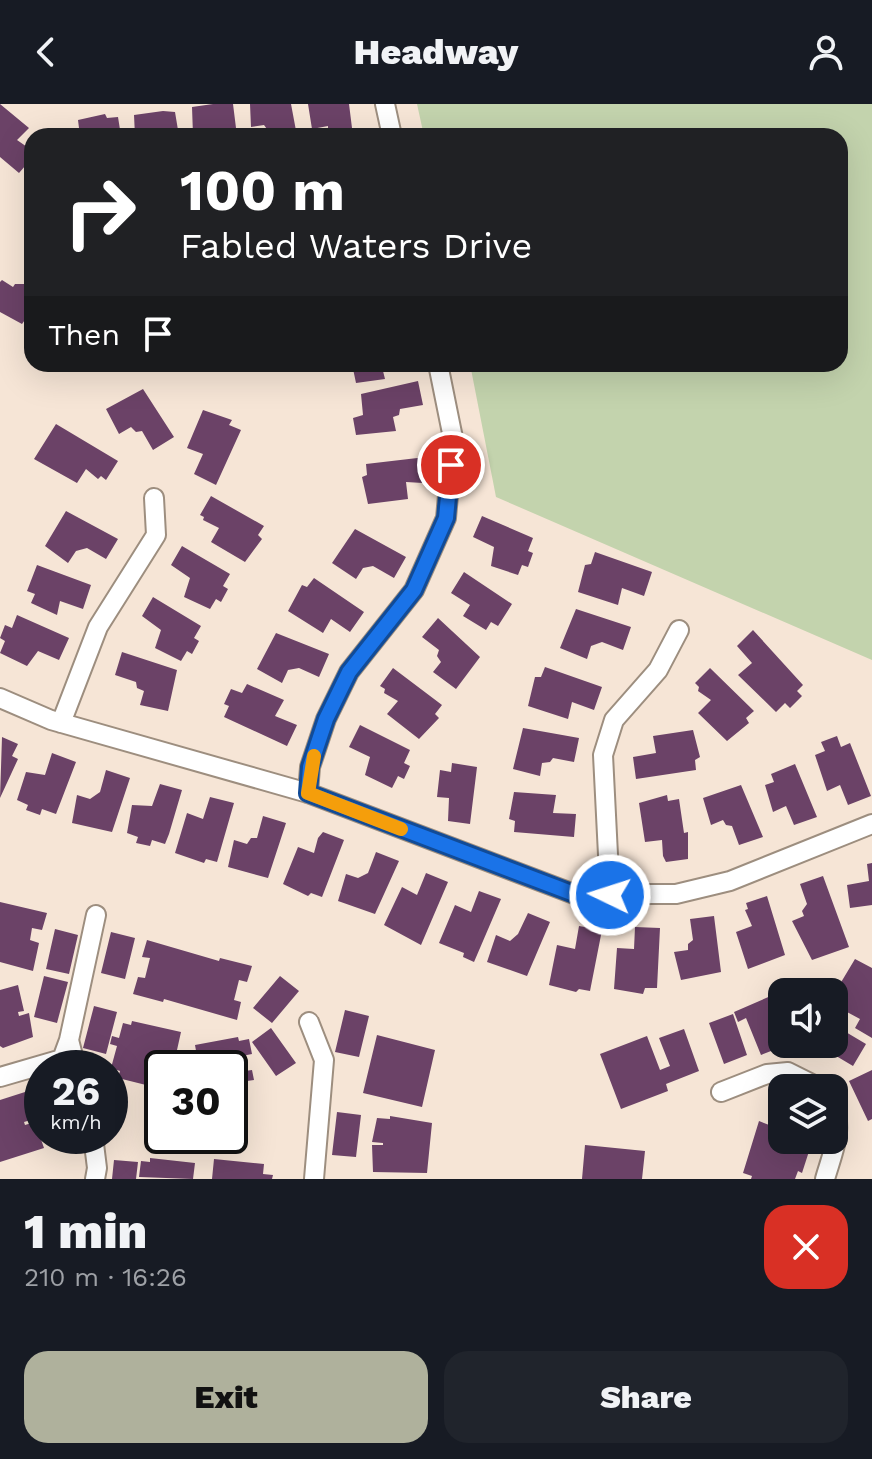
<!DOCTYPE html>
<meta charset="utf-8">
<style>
:root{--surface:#171b24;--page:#20242c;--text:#f1f3f6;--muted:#9ea1a6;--accent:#afb19c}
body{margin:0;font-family:"Work Sans",sans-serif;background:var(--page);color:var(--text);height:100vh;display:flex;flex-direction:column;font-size:30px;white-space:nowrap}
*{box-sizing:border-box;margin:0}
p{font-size:26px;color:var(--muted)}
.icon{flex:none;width:44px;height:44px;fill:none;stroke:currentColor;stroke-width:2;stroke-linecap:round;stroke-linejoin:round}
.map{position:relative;height:1075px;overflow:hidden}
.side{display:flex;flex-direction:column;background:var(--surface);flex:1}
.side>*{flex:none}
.hud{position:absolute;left:24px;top:24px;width:824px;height:244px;border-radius:24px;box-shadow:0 8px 32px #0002;background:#202124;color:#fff;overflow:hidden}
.buttons{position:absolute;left:768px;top:874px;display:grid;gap:16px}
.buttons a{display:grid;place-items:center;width:80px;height:80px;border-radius:16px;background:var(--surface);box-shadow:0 8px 32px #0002;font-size:40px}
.speed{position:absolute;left:24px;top:946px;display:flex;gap:16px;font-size:40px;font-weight:700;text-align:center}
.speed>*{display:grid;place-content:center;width:104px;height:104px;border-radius:50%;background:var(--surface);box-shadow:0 8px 32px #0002;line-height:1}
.speed small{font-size:20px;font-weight:400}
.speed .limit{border:4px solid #111;border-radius:12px;background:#fff;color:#111}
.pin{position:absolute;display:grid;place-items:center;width:68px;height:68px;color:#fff;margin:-34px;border:4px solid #fff;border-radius:50%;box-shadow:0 2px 8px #0007}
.me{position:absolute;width:88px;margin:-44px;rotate:274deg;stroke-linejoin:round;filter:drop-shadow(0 0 6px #0008)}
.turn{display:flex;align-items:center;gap:28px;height:168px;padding:0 24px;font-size:36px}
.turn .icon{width:104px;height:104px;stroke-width:2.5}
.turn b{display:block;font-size:56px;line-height:68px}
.then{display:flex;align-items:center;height:76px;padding:0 24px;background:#0003;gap:16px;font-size:30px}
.round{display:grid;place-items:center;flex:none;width:84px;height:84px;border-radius:24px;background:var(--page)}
.headline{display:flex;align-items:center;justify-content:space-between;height:136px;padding:0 24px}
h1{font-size:48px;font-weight:800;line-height:60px}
.action{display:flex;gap:16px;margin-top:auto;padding:16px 24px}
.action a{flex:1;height:92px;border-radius:24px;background:var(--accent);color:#111;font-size:32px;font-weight:800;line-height:92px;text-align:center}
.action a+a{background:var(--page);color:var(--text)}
header{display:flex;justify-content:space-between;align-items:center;height:104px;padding:0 24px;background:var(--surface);font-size:36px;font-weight:800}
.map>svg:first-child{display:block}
.green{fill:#c3d3ad}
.building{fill:#6b4267}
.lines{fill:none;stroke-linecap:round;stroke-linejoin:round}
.minor-casing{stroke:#9d8e7f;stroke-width:22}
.minor{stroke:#fff;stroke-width:18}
.route-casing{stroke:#114b97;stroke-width:20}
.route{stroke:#1a73e8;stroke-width:14}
.slow{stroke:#f59e0b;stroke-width:14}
</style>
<header><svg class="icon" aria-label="back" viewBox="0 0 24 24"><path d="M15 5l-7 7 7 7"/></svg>Headway<svg class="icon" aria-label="person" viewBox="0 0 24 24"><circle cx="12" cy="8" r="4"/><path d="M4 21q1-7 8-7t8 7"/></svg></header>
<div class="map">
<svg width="872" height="1075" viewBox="0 0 872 1075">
<rect width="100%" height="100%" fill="#f6e5d6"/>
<!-- green -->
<path class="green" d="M 417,0 L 872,0 L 872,556 L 496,393 L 470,260 L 840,260 L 840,32 L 424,32 Z"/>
<!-- building -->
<path class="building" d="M 0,0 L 29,24 L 17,36 L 30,45 L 32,54 L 19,69 L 0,53 Z
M 213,0 L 233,0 L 237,32 L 193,31 L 192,3 Z
M 250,0 L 291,0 L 297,32 L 272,32 L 264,21 L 251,23 Z
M 308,0 L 349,0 L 353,32 L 328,32 L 328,22 L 312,25 Z
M 163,7 L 175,8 L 179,32 L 135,32 L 134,11 Z
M 105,10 L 107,14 L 118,13 L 121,32 L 80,32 L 78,16 Z
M 32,168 L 32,206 L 22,220 L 0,208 L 0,178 L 2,176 L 13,183 L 15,180 L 24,180 Z
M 352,260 L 389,260 L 389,261 L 382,263 L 385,275 L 356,279 Z
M 418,277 L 423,301 L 400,305 L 399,311 L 393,313 L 396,327 L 356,331 L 353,314 L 363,311 L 361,290 Z
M 143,285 L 174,333 L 153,346 L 142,327 L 136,328 L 131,323 L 119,330 L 106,305 Z
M 203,306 L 232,316 L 229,321 L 241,326 L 216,381 L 194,370 L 203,350 L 187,344 Z
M 56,320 L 118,357 L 106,376 L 101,372 L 98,375 L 86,365 L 77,379 L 34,355 Z
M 426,353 L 429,374 L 424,375 L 423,379 L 406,378 L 408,395 L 368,400 L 362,373 L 367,371 L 366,360 Z
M 211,392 L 264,422 L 258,431 L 262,435 L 245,458 L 211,438 L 219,424 L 203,416 L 204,413 L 200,411 Z
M 66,407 L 118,435 L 106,455 L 87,444 L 76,447 L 68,459 L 45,442 Z
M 482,412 L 533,434 L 528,447 L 533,449 L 528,463 L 522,461 L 518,471 L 491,462 L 494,443 L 473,433 Z
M 355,425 L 406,453 L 394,474 L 373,462 L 363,464 L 356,475 L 332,459 Z
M 182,442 L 230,470 L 223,482 L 228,485 L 221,498 L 216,495 L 210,505 L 184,493 L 190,474 L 171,461 Z
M 595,448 L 652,468 L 644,492 L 622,484 L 618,501 L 578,488 L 585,461 L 591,460 Z
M 37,461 L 91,481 L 83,505 L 60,497 L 57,511 L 31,499 L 35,490 L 27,487 Z
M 464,468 L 512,500 L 498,522 L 491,518 L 486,526 L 463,512 L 470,501 L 451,489 Z
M 314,474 L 364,508 L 350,528 L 331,515 L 323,529 L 288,507 L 302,481 L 307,483 Z
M 153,493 L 201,522 L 194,534 L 199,537 L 192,550 L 187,547 L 181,557 L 155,544 L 161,526 L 142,512 Z
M 576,505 L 631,523 L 623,546 L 602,538 L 591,542 L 587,555 L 560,544 Z
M 17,511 L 69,534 L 59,556 L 38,547 L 27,562 L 0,549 L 5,537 L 0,534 L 5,521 L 12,524 Z
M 438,514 L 480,553 L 456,585 L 433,568 L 441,558 L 437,552 L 439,546 L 422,533 Z
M 753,526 L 803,581 L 797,587 L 802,592 L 790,604 L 785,599 L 776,608 L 738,571 L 752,559 L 737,542 Z
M 276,529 L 329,550 L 319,573 L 299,564 L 288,566 L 282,579 L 257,565 Z
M 122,548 L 177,566 L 168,607 L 140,601 L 144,587 L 137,584 L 136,578 L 115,571 Z
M 545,563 L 602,583 L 594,606 L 572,598 L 568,615 L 528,602 L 535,573 L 541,573 Z
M 393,564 L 442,601 L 435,610 L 439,614 L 419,635 L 387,610 L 398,597 L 384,589 L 385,585 L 380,582 Z
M 710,564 L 754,607 L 746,614 L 749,619 L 727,637 L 698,609 L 711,596 L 698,587 L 699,583 L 695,579 Z
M 247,580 L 284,596 L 275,612 L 297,621 L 287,642 L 224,613 L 229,602 L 224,600 L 231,585 L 242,589 Z
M 360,621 L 410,646 L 404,659 L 410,662 L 404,675 L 398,672 L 392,684 L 365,671 L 370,653 L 349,643 Z
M 523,624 L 579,634 L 574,658 L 553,654 L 550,658 L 542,659 L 540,672 L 513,665 Z
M 693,626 L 700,653 L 695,656 L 696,666 L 636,675 L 633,653 L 656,649 L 653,632 Z
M 837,632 L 841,643 L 850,639 L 871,692 L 848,701 L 840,681 L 827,687 L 815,651 L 825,647 L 821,638 Z
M 2,633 L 18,640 L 12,652 L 18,655 L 0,694 Z
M 52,649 L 76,658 L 56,710 L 42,705 L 40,711 L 26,706 L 28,701 L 17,696 L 26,668 L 45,671 Z
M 452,659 L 477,663 L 470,720 L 448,717 L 449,694 L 437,693 L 440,666 L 451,668 Z
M 795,660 L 817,713 L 794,721 L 786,702 L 773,708 L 765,681 L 774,678 L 771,670 Z
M 106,666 L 130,674 L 112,728 L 72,719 L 77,691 L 90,695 L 100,688 Z
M 160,680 L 182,686 L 169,730 L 165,740 L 152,736 L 150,742 L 136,739 L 138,733 L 127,729 L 132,701 L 152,702 Z
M 741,681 L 763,733 L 739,741 L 732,722 L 726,721 L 723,716 L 711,721 L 703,694 Z
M 514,688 L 556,691 L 553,709 L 576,710 L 574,733 L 514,728 L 515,717 L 509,715 Z
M 667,691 L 668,697 L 679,695 L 684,729 L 688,728 L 688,755 L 666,758 L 663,752 L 662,736 L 645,738 L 639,699 Z
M 210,693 L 234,699 L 217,758 L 206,755 L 204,759 L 175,749 L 187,709 L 203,715 Z
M 263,712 L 286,719 L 268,774 L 228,763 L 234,736 L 247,740 L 251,734 L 257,734 Z
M 323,728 L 344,736 L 322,793 L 311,789 L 308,792 L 283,780 L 298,743 L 314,749 L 318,734 Z
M 376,748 L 399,757 L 375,810 L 338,797 L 346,770 L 358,774 L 368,769 Z
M 872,759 L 872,801 L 850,804 L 847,781 L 869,777 L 867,760 Z
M 426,769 L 448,778 L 421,841 L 384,821 L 402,783 L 417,791 Z
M 823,772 L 849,843 L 812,856 L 792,817 L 804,812 L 802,807 L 807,800 L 800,780 Z
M 479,787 L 501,795 L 474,858 L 463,853 L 464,849 L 439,839 L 455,801 L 471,808 Z
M 767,792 L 785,851 L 748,865 L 736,828 L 752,822 L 745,806 L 748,805 L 746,799 Z
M 0,798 L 47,809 L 42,826 L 32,824 L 30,836 L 39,839 L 33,867 L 0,858 Z
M 528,809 L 550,818 L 527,872 L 487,858 L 496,831 L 510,837 L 518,830 Z
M 714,812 L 721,868 L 681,876 L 674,848 L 688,846 L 688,840 L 693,836 L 690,815 Z
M 579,822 L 602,826 L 590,887 L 579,885 L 576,888 L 549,881 L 557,841 L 575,845 Z
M 635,823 L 660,824 L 657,884 L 645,884 L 643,890 L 614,885 L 617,844 L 634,845 Z
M 55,825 L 78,831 L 69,870 L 46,865 Z
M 111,828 L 135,834 L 125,875 L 101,869 Z
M 147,836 L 219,857 L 220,854 L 252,862 L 247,878 L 239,876 L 234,896 L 241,898 L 237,916 L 164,895 L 163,898 L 133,890 L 138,873 L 145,874 L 150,854 L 142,853 Z
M 855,855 L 872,864 L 872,934 L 855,924 L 860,915 L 847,908 L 843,916 L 834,912 L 834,890 Z
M 44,872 L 68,878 L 57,919 L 34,913 Z
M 280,872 L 299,887 L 272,919 L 253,904 Z
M 18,881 L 24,907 L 18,908 L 19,912 L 29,909 L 33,933 L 3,944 L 0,942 L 0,886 Z
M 782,887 L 782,940 L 789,940 L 761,951 L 746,914 L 738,918 L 734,908 Z
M 94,902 L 117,908 L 106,950 L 83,944 Z
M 345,906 L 369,912 L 359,953 L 335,948 Z
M 733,910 L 747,951 L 724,960 L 709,919 Z
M 132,917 L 181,928 L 173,964 L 162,964 L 162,985 L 118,974 L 120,967 L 111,964 L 117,942 L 110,940 L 112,932 L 119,934 L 123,919 L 131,921 Z
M 834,921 L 866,940 L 853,962 L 816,940 L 834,940 Z
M 271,924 L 296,959 L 276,972 L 252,938 Z
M 684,925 L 699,967 L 666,980 L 668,987 L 621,1005 L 600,950 L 647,932 L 660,966 L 670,962 L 659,934 Z
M 377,931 L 435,946 L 422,1003 L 363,989 Z
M 238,933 L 239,937 L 249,935 L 252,950 L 242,952 L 245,967 L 252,966 L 254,976 L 247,977 L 248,984 L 230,987 L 230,964 L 199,964 L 195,941 Z
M 872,966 L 872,1015 L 868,1017 L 849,977 Z
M 25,988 L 34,1015 L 24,1018 L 25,1021 L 35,1018 L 44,1044 L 0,1058 L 0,996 Z
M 780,988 L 782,989 L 782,1017 L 770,1012 Z
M 337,1008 L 361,1011 L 356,1053 L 332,1051 Z
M 390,1012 L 432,1019 L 427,1069 L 373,1068 L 372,1041 L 383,1041 L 383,1039 L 372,1038 L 377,1014 L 390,1015 Z
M 759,1017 L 782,1026 L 782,1036 L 812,1038 L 802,1069 L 798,1067 L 795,1075 L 751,1075 L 752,1072 L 743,1069 Z
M 585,1041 L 645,1047 L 642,1075 L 582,1075 Z
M 150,1054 L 195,1059 L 193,1075 L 139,1073 L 141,1057 L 150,1058 Z
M 214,1055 L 264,1060 L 263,1070 L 273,1071 L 272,1075 L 212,1075 Z
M 114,1056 L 138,1058 L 136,1075 L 112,1075 Z"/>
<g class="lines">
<!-- minor casing -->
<g class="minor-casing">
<path id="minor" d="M 385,0 L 392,32
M 0,594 L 51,616 L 308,689 L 574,790 L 676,790 L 730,777 L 872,720
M 61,619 L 98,523 L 156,431 L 154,394
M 308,689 L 310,663 L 326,615 L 349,568 L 414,486 L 446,414 L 453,334 L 438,260
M 610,791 L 603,651 L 614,616 L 658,566 L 679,526
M 309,918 L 324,956 L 314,1075
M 76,964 L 69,936 L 96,811
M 0,973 L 62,955 L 69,936
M 721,988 L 767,970 L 788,968 L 820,984
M 93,1032 L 97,1064 L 95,1075
M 825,1075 C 831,1053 843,1028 834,1006"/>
</g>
<!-- minor -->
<use href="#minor" class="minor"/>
</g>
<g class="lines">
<!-- route casing -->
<g class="route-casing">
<path id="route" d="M 451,361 L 446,414 L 414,486 L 349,568 L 326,615 L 310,663 L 308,689 L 553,782 L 574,790 L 610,791"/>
</g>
<!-- route -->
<use href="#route" class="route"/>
<!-- slow -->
<path class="slow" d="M 314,652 L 308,689 L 401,725"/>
</g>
</svg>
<div class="buttons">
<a><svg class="icon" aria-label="sound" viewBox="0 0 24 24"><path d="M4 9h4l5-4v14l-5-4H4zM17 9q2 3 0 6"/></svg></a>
<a><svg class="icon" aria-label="layers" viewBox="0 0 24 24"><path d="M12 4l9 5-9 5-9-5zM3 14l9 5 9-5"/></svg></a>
</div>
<div class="speed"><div>26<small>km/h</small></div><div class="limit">30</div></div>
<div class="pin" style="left:451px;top:361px;background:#d93025"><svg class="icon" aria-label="arrive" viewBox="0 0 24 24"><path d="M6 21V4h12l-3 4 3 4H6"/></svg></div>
<svg class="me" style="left:610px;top:791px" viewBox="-20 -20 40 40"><circle r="17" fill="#1a73e8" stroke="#fff" stroke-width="3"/><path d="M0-11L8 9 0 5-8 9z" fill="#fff"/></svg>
<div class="hud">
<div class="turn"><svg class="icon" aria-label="right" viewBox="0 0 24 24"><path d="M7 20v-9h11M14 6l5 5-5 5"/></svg><div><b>100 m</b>Fabled Waters Drive</div></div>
<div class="then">Then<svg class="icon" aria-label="arrive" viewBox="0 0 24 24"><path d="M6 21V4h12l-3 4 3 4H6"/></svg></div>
</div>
</div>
<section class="side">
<div class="headline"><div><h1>1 min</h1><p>210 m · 16:26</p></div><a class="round" style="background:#d93025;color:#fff"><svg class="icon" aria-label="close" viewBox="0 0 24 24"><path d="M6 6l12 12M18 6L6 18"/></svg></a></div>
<div class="action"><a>Exit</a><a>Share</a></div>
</section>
